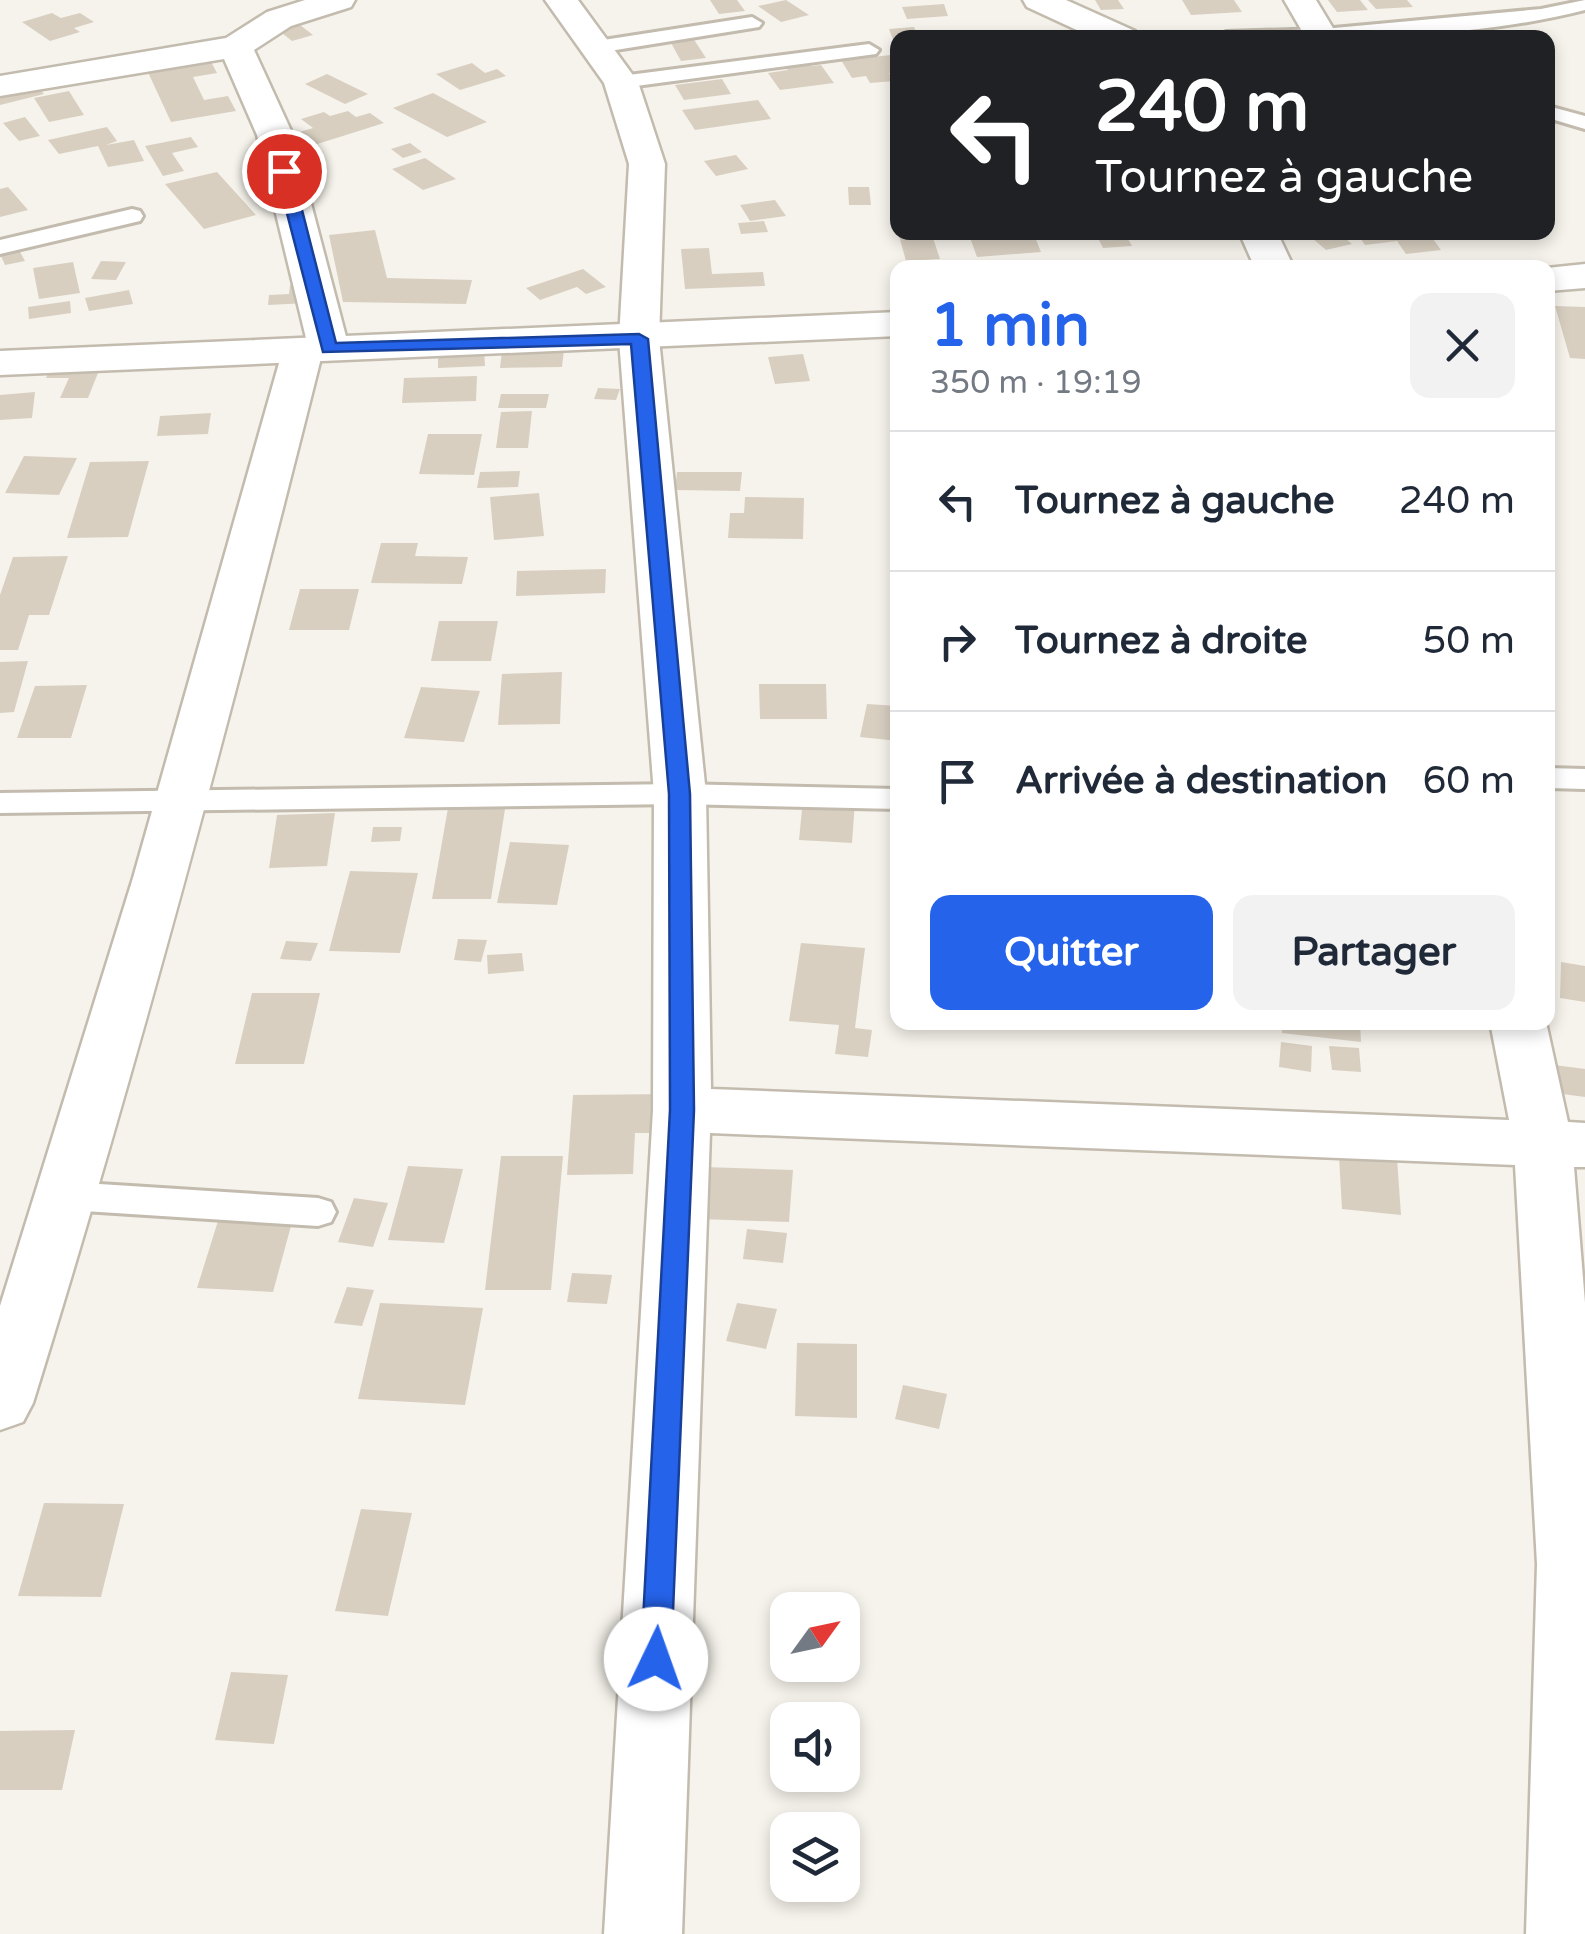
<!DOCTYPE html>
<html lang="fr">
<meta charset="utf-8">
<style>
:root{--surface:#fff;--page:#f2f2f3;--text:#1f2937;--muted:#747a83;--line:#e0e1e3;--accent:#2563eb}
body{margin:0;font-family:"Varela Round",sans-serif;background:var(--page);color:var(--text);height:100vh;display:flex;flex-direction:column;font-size:38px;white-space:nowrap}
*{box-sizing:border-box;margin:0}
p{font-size:32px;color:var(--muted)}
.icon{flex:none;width:55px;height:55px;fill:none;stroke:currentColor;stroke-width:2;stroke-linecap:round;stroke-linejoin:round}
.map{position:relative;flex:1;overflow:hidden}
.drawer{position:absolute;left:890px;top:260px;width:665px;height:770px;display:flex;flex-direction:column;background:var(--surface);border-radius:20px;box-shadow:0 5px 15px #0003}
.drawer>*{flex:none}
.top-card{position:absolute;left:890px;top:30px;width:665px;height:210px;border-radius:20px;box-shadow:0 5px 15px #0003;background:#202124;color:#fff;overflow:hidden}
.needle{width:65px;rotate:57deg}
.tools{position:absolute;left:770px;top:1592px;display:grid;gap:20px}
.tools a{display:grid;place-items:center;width:90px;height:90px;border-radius:20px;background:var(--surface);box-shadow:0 5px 15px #0003;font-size:50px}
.pin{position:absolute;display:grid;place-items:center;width:85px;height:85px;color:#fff;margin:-42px;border:5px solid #fff;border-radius:50%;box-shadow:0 2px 10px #0007}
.me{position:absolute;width:110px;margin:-55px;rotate:3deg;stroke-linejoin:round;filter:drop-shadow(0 0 8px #0008)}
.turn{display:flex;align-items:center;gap:35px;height:210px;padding:0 40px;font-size:45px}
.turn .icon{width:130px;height:130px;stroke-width:2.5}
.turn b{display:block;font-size:70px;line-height:85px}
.round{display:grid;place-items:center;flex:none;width:105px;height:105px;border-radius:20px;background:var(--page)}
.head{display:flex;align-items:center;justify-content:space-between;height:170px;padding:0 40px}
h1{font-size:60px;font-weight:700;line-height:75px;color:var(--accent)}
.button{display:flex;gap:20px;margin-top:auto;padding:20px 40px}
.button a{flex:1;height:115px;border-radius:20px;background:var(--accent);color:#fff;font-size:40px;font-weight:700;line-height:115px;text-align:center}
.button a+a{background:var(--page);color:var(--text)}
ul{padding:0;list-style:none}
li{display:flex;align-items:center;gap:30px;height:140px;padding:0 40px;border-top:2px solid var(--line)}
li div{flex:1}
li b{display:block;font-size:38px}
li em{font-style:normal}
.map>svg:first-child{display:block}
.building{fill:#d8cfc1}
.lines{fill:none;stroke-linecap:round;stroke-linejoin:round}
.service-casing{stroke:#c2bbae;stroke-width:6}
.minor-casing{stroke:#c2bbae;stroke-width:5}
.tertiary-casing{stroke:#c2bbae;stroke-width:5}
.service{fill:#fff;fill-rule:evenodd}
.minor{fill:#fff;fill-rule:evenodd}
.tertiary{fill:#fff;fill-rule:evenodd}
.route{fill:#2563eb;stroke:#184099;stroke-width:2.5}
</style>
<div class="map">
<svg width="1585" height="1934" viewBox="0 0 1585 1934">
<rect width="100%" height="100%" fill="#f6f3ec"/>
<!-- building -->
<path class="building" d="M 710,0 L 737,0 L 745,11 L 719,14 Z
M 786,0 L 809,15 L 781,22 L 758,6 Z
M 1095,0 L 1118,0 L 1124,9 L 1101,10 Z
M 1182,0 L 1234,0 L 1242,12 L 1191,15 Z
M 1328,0 L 1360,0 L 1368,10 L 1337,12 Z
M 1368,0 L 1407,0 L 1413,7 L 1376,9 Z
M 944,4 L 948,16 L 907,19 L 902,7 Z
M 52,13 L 61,18 L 80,13 L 94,22 L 74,28 L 80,32 L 50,41 L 22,22 Z
M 291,18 L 313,35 L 292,41 L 269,23 Z
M 914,27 L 919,38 L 898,38 L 897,50 L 889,29 Z
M 693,38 L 706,58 L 681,61 L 670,41 Z
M 835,49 L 845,60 L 891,55 L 898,66 L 898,72 L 889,73 L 894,81 L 870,83 L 866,76 L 852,78 L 841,60 L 816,64 L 807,53 Z
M 209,58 L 217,73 L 193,77 L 204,100 L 228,96 L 236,111 L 171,122 L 146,68 Z
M 805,59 L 810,66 L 821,65 L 834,83 L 780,90 L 768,73 L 788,70 L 782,62 Z
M 472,63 L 485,73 L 497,69 L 506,76 L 460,90 L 436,74 Z
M 4,73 L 17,86 L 33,82 L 44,94 L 0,105 L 0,74 Z
M 327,74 L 368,94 L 345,104 L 305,84 Z
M 722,79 L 731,94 L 684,100 L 675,85 Z
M 69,91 L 84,115 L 49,122 L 34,98 Z
M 433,93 L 487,122 L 447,137 L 393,108 Z
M 758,100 L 771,119 L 695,130 L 682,110 Z
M 348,111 L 356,117 L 370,113 L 384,123 L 311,146 L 296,133 L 313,128 L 301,119 L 324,112 L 330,116 Z
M 25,117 L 40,136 L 19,141 L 3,123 Z
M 107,127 L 117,141 L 106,145 L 134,140 L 144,161 L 108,167 L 98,146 L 59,154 L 48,140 Z
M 191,137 L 198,147 L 172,153 L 184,171 L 163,176 L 145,146 Z
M 410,143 L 422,152 L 403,158 L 391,149 Z
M 736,155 L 748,169 L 716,176 L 704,161 Z
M 425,158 L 456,179 L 423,190 L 392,169 Z
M 217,172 L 256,215 L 204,229 L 165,184 Z
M 8,187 L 28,210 L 0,217 L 0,189 Z
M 848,187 L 869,187 L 871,205 L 849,205 Z
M 775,200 L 786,216 L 750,221 L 740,205 Z
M 764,221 L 768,232 L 741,234 L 738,223 Z
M 375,230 L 387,278 L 472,280 L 466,304 L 343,302 L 329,235 Z
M 898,232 L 931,232 L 940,259 L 906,261 Z
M 968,232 L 1033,232 L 1041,252 L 977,257 Z
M 1095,232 L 1124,232 L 1132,246 L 1103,248 Z
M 1305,232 L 1338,232 L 1352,244 L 1326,250 Z
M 1356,232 L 1428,232 L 1441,250 L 1406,254 L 1397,241 L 1365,245 Z
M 709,248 L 712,274 L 763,272 L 765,286 L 685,289 L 681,249 Z
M 19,250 L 25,261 L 5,265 L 0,254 Z
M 101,261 L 126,262 L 116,280 L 91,279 Z
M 73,262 L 80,293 L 39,299 L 33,268 Z
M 583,269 L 606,287 L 586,294 L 577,287 L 540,300 L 526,288 Z
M 309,284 L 308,303 L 268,305 L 269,295 L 289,294 L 290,285 Z
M 129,290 L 133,304 L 89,311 L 85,298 Z
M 70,301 L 71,313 L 29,319 L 28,307 Z
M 1555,306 L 1585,307 L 1585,359 L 1570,358 Z
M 484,350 L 485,366 L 438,368 L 438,352 Z
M 564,350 L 562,367 L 500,368 L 502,351 Z
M 803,354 L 810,381 L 775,384 L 768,357 Z
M 53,363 L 102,363 L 88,398 L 60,398 L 69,378 L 46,378 Z
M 477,376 L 476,401 L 402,403 L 404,378 Z
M 598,388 L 620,389 L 616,400 L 594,399 Z
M 35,392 L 32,418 L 0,420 L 0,395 Z
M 501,394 L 549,394 L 546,408 L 498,408 Z
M 532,411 L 528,448 L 496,448 L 501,412 Z
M 211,413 L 208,434 L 157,436 L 160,416 Z
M 428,434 L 482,434 L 474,475 L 419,474 Z
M 24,456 L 77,458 L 59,495 L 5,493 Z
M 149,461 L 128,537 L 67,538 L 90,462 Z
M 520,471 L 518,487 L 477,488 L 480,472 Z
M 677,472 L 742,472 L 740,491 L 675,490 Z
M 539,493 L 544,536 L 494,540 L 490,497 Z
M 745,497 L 804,498 L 803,539 L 728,538 L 730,513 L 744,513 Z
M 381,543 L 418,543 L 415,556 L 468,557 L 462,584 L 371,583 Z
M 68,556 L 49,615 L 29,615 L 18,650 L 0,650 L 0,595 L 13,557 Z
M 606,569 L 605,593 L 516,596 L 517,571 Z
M 300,589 L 359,589 L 349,630 L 289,630 Z
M 439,621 L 498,621 L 491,661 L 431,661 Z
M 28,661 L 14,712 L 0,713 L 0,662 Z
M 562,672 L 560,724 L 498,725 L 502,674 Z
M 759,684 L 826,684 L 827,719 L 760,719 Z
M 87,685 L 71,738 L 17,738 L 35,686 Z
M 421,687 L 480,691 L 464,742 L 404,738 Z
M 867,704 L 898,706 L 898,741 L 860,737 Z
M 803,799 L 855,802 L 852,843 L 799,840 Z
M 448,808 L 505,809 L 491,899 L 432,899 Z
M 335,813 L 327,866 L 269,868 L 277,815 Z
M 373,827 L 402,827 L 400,841 L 371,842 Z
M 510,842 L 569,845 L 557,905 L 497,903 Z
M 350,871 L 418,873 L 400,953 L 329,951 Z
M 458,939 L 487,940 L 481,962 L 454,960 Z
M 286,941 L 318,943 L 311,961 L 280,959 Z
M 801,943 L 865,948 L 855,1028 L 872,1030 L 868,1057 L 835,1054 L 839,1025 L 789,1021 Z
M 522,953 L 524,971 L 488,974 L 487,955 Z
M 1561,962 L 1585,966 L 1585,1002 L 1560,998 Z
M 252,993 L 320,993 L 304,1064 L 235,1064 Z
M 1282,1022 L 1360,1022 L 1361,1042 L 1282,1033 Z
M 1281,1042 L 1312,1046 L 1311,1072 L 1279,1067 Z
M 1329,1046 L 1359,1048 L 1361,1072 L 1332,1070 Z
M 1554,1065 L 1585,1069 L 1585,1097 L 1555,1093 Z
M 669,1094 L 668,1133 L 635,1133 L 633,1174 L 567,1175 L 573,1095 Z
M 1338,1139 L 1396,1144 L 1401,1215 L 1342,1209 Z
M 501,1156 L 563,1156 L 551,1290 L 485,1290 Z
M 408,1166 L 463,1169 L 444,1243 L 388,1240 Z
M 705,1167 L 793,1170 L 789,1222 L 700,1219 Z
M 354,1198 L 388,1203 L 373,1247 L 338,1242 Z
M 218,1221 L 291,1226 L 273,1292 L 197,1288 Z
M 747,1229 L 787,1233 L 783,1263 L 743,1259 Z
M 572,1273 L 612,1275 L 607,1304 L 567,1302 Z
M 347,1287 L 374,1290 L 362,1326 L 334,1323 Z
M 380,1303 L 483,1308 L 465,1405 L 358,1399 Z
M 737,1303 L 777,1309 L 766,1349 L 726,1341 Z
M 797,1343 L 857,1344 L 857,1418 L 795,1416 Z
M 903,1385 L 947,1394 L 939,1429 L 895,1419 Z
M 44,1503 L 124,1504 L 101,1597 L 18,1596 Z
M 361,1509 L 412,1513 L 388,1616 L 335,1611 Z
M 231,1672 L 288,1675 L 274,1744 L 215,1740 Z
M 75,1730 L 62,1790 L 0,1790 L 0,1731 Z"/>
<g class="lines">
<!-- service casing -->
<g class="service-casing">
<path id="service" d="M 1585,0 L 1585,10 C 1466,40 1339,38 1216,38 L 1226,32 L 1323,29 L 1541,9 Z
M 752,17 L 762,23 L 759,27 L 597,53 L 587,47 L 597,41 Z
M 869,44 L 879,50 L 876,54 L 621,88 L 611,82 L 621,76 Z
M 1548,106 L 1585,116 L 1585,129 L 1548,118 Z
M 132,209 L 140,211 L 143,216 L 140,221 L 0,254 L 0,240 Z
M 1548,768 L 1585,769 L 1585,789 L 1548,788 Z
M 680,784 L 898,789 L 898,809 L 680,804 L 0,813 L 0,793 Z
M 68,1182 L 318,1198 L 331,1202 L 336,1212 L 331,1222 L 318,1226 L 68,1210 L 55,1206 L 50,1196 L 55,1186 Z"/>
</g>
<!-- minor casing -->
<g class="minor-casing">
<path id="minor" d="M 305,0 L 355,0 L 351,7 L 291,26 L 254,50 L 293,135 L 349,348 L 343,357 L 321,358 C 233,709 140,1058 33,1403 L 23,1422 L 0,1430 L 0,1306 L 133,878 L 283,349 L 289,340 L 306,338 L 257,135 L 224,59 L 0,96 L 0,76 L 226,38 L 267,12 Z
M 545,0 L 578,0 L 638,82 L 665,164 L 659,339 L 706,794 L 711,1089 L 1509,1120 L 1490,1022 L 1546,1022 L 1568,1122 L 1585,1123 L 1585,1167 L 1574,1167 L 1585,1303 L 1585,1934 L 1526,1934 L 1537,1564 L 1515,1165 L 710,1133 L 682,1934 L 604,1934 L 653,1110 L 654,794 L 619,339 L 629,164 L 604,83 Z
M 1023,0 L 1066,0 L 1135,31 L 1139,38 L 1094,38 L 1027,7 Z
M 1284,0 L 1316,0 L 1339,38 L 1306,38 Z
M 1239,232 L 1277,232 L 1294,268 L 1255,268 Z"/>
</g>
<!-- tertiary casing -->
<g class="tertiary-casing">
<path id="tertiary" d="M 1585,264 L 1585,288 L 1548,291 L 1547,268 Z
M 898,312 L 898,336 L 0,375 L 0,351 Z"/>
</g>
<!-- service -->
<use href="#service" class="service"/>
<!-- minor -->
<use href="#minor" class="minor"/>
<!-- tertiary -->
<use href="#tertiary" class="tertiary"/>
</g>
<!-- route -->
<path class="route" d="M 284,166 L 292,171 L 336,343 L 639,334 L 648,339 L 690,794 L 694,1110 L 671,1659 L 666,1669 L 656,1673 L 646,1669 L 641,1659 L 670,1110 L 669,794 L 631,344 L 323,352 L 276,171 Z"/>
</svg>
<div class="tools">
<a><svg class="needle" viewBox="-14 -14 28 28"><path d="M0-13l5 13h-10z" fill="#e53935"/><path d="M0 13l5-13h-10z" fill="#747a83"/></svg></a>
<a><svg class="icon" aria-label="sound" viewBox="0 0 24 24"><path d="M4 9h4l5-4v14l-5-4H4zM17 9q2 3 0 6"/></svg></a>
<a><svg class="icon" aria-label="layers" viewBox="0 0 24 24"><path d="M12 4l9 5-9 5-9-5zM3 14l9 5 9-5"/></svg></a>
</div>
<div class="pin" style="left:284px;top:171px;background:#d93025"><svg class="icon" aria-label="arrive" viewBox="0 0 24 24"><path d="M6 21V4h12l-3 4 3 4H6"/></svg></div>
<svg class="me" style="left:656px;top:1659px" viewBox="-20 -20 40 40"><circle r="19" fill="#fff"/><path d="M0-13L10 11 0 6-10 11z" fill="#2563eb"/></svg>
<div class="top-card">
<div class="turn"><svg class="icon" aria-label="left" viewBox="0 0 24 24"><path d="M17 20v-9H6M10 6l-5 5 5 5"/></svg><div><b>240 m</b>Tournez à gauche</div></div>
</div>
<section class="drawer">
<div class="head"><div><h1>1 min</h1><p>350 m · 19:19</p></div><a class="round"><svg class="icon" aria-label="close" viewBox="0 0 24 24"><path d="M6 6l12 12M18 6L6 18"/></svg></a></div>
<ul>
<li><svg class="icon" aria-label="left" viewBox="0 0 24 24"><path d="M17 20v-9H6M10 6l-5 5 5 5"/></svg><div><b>Tournez à gauche</b></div><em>240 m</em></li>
<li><svg class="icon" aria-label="right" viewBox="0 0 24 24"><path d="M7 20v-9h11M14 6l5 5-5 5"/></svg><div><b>Tournez à droite</b></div><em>50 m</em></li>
<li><svg class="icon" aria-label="arrive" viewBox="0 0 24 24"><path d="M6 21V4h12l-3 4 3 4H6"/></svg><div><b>Arrivée à destination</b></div><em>60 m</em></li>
</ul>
<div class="button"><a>Quitter</a><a>Partager</a></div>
</section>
</div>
